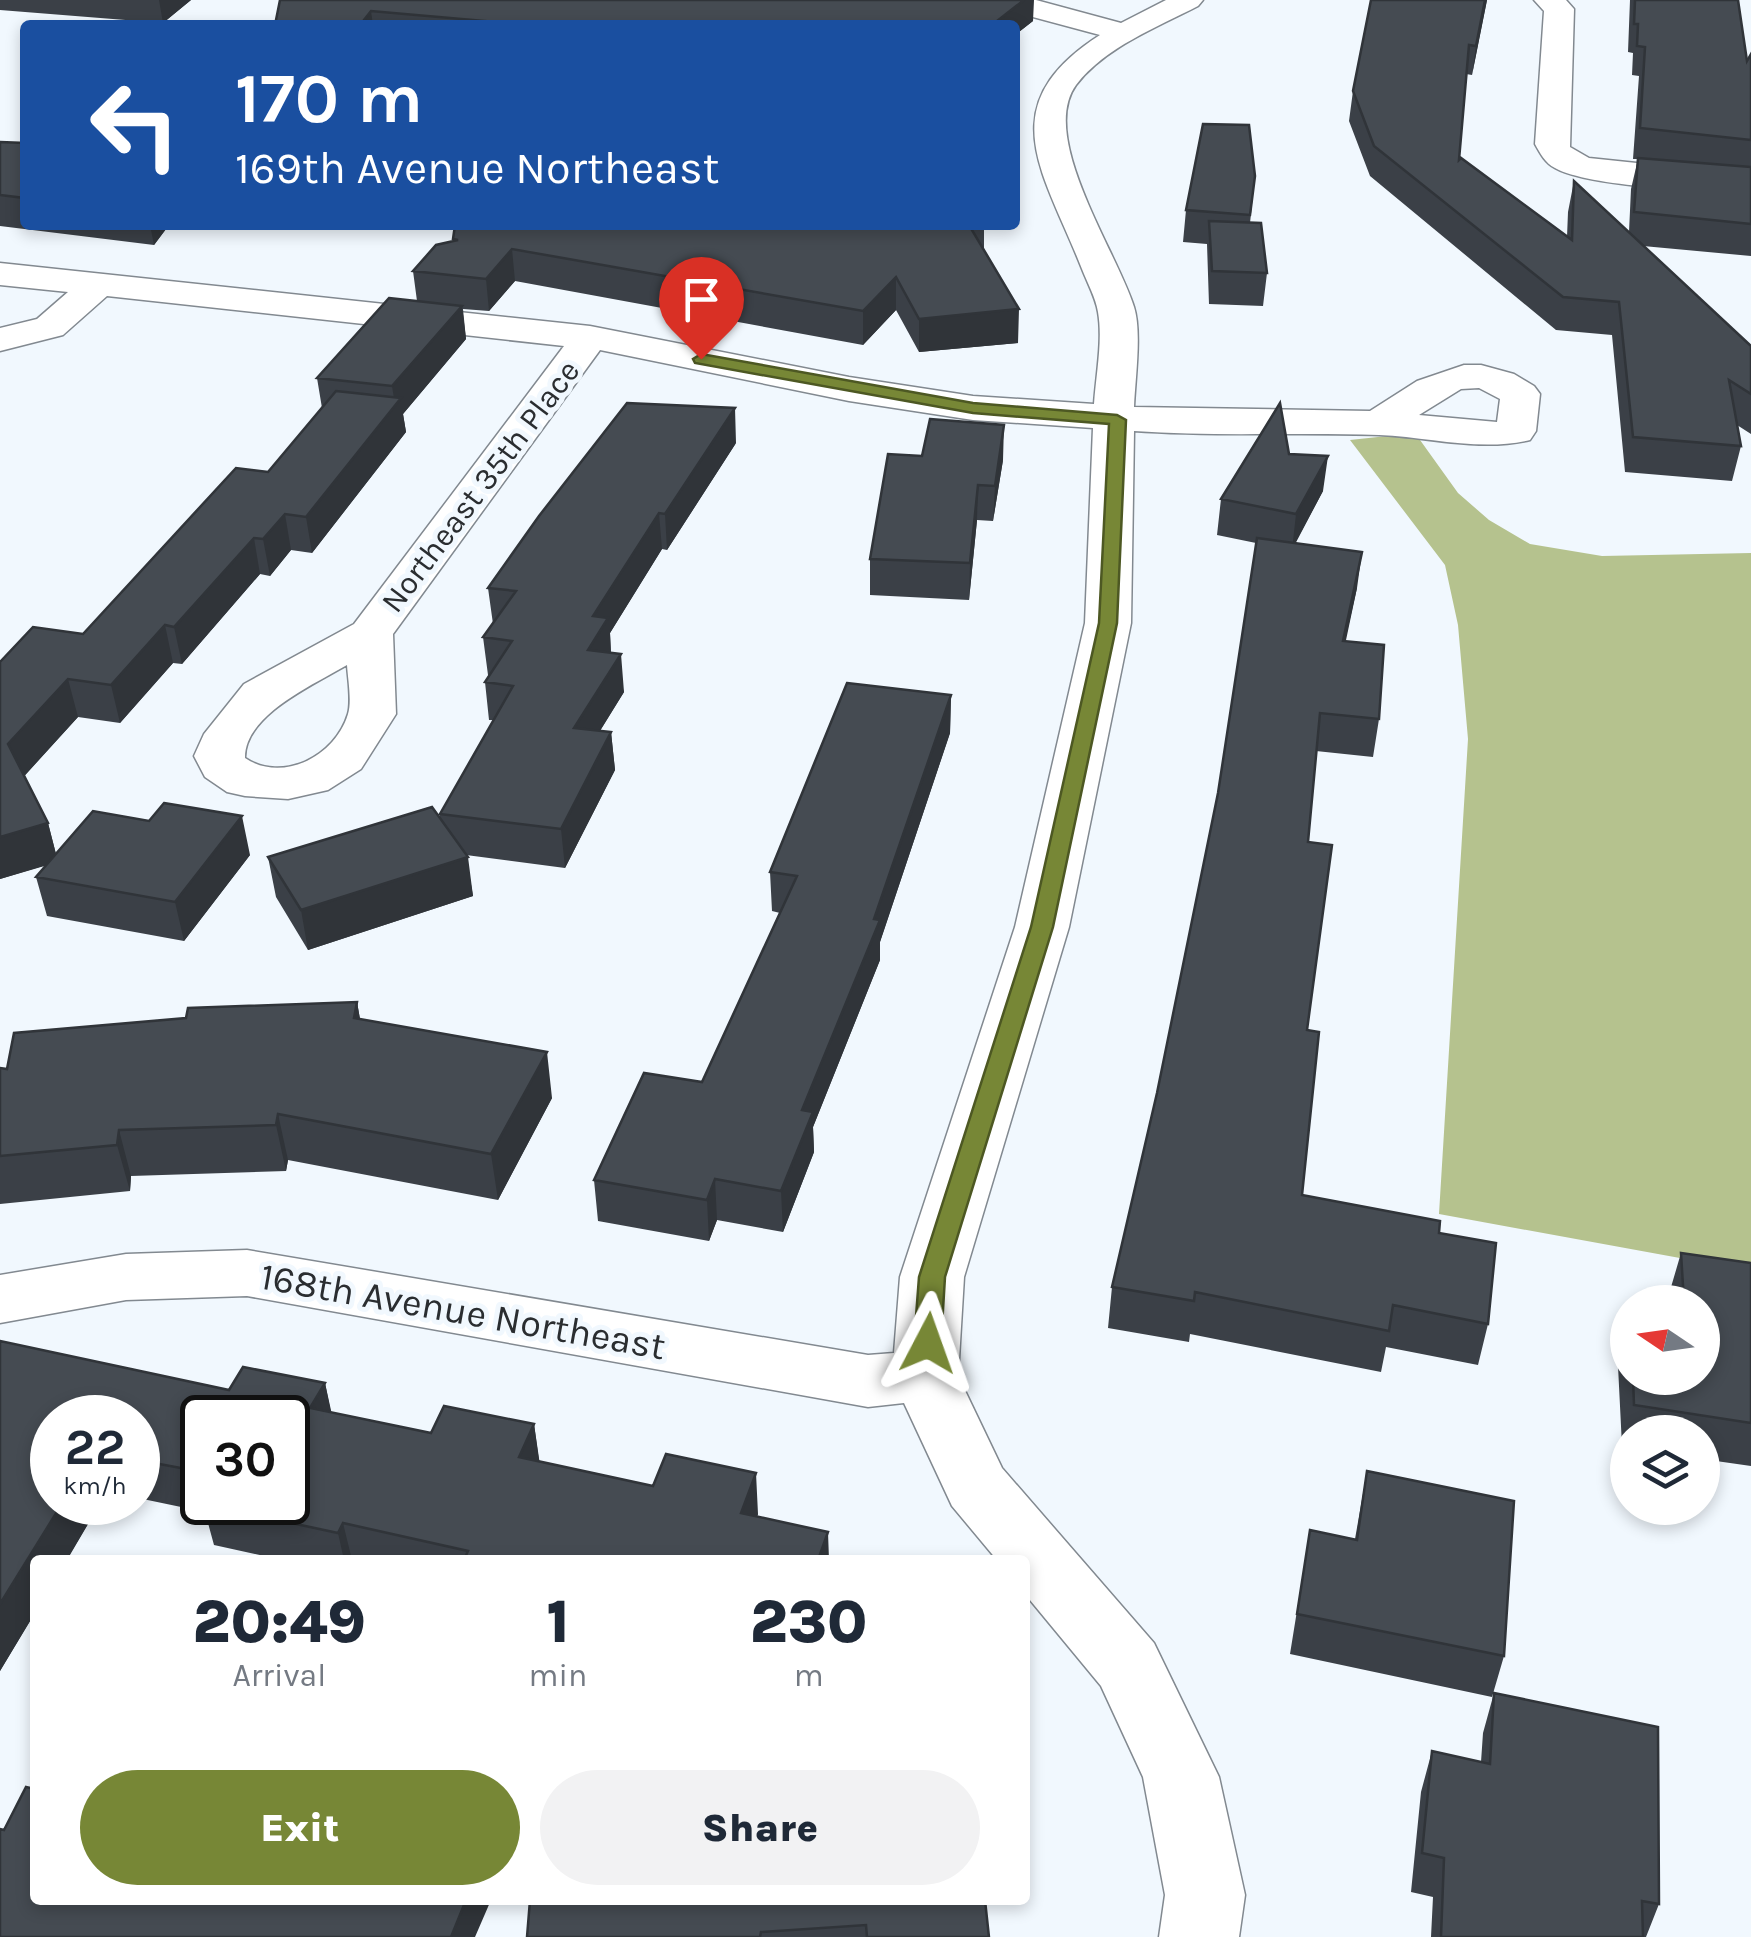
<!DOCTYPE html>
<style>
:root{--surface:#fff;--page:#f2f2f3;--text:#1f2937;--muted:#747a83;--accent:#778736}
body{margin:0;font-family:Karla,sans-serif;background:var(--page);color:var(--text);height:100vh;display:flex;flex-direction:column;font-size:38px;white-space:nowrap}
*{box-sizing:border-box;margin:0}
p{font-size:32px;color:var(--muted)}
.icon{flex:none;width:55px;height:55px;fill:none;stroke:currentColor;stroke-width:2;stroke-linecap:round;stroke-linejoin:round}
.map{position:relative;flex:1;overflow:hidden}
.sheet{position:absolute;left:30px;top:1555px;width:1000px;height:350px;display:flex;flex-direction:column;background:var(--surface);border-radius:10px;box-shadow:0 5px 15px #0003}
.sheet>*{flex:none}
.hud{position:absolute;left:20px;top:20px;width:1000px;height:210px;border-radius:10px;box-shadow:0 5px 15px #0003;background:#1a4fa0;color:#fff;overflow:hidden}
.needle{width:65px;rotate:283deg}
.controls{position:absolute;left:1610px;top:1285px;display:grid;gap:20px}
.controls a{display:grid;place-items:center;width:110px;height:110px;border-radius:50%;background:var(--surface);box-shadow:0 5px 15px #0003;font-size:50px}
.speed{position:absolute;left:30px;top:1395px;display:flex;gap:20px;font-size:50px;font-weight:700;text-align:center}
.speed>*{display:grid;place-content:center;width:130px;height:130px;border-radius:50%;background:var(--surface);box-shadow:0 5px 15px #0003;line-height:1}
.speed small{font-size:25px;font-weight:400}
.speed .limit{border:5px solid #111;border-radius:15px;background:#fff;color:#111}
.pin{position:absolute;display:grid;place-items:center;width:85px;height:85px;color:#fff;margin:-102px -42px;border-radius:50% 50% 50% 0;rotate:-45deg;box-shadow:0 0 10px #0007}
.pin .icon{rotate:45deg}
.me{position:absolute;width:110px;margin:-55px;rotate:4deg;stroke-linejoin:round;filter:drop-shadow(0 0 8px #0008)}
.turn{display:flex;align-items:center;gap:35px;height:210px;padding:0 50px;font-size:45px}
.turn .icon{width:130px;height:130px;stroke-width:2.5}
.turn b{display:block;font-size:70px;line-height:85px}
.eta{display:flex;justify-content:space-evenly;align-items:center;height:170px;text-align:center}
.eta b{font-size:60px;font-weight:800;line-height:70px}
.button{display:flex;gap:20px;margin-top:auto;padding:20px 50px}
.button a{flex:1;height:115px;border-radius:60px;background:var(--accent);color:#fff;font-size:40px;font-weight:800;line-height:115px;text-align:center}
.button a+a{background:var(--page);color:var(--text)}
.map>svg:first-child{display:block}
.forest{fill:#b5c28e}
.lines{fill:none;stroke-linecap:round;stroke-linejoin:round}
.street-casing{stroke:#828990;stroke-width:3}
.street{fill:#fff;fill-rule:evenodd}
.wall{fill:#3b4047;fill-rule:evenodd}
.shaded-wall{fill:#303439}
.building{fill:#454b52;stroke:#303439;stroke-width:2.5}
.route{fill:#778736;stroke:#4d5823;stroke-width:2.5}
.labels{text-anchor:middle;stroke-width:10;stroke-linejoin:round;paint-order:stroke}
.far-street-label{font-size:32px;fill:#2a2d30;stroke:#f1f8fe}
.street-label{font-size:38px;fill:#2a2d30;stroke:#f1f8fe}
</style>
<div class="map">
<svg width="1751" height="1937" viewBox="0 0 1751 1937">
<rect width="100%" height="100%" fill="#f1f8fe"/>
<!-- forest -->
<path class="forest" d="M 1415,433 L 1458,493 L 1489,520 L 1530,544 L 1602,556 L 1751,553 L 1751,1271 L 1439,1214 L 1468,739 L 1458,625 L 1445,565 L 1350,440 Z"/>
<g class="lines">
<!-- street casing -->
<g class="street-casing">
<path id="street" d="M 987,0 L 1036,0 L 1121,23 L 1166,0 L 1203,0 L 1198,6 C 1158,27 1105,47 1076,85 C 1038,137 1117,252 1134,307 C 1142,332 1135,380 1134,407 L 1370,411 L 1417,381 L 1464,365 L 1481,365 L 1514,374 L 1534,386 L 1540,394 L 1536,431 L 1530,440 C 1480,452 1429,437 1379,435 C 1297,432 1215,437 1134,431 L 1131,623 L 1069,927 L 964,1277 L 958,1376 L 1002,1468 L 1154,1643 L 1219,1777 L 1245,1895 L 1239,1937 L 1159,1937 L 1165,1895 L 1143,1777 L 1101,1686 L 1025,1594 L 1025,1560 L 997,1560 L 952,1506 L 904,1403 L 868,1407 L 247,1296 L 126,1300 L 0,1323 L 0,1275 L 126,1254 L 247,1250 L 868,1355 L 894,1353 L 900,1277 L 1015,927 L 1085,623 L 1093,428 L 973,420 L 849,401 L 600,350 L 393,634 L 396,714 L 361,769 L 328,790 L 288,799 L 245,796 L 227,792 L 205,777 L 194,756 L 204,734 L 244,684 L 354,624 L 564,346 L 107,296 L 63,335 L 0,351 L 0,328 L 37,319 L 68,292 L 0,285 L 0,263 L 590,326 L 849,377 L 973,396 L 1094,404 C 1096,375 1103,340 1098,312 C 1096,298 1087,282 1082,269 C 1044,172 989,106 1100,35 L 992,6 ZM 1479,388 L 1500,399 L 1497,422 L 1419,415 L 1461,389 ZM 347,665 C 348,680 352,701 348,714 C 335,757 282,783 245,758 C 244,715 315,684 347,665 Z
M 1534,0 L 1566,0 L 1574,9 L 1570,147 L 1589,158 L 1751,175 L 1751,195 C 1707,191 1588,187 1555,168 C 1545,163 1540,153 1535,144 L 1544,11 Z"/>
</g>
<!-- street -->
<use href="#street" class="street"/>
</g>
<!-- wall -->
<path class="wall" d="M 0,0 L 191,0 L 163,23 L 0,10 Z
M 280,0 L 1033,21 L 1015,35 L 1015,25 L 275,25 Z
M 1371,0 L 1487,0 L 1472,75 L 1466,74 L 1459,160 L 1567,237 L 1568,212 L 1574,181 L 1629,232 L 1631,189 L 1638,159 L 1633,159 L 1639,76 L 1632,75 L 1633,53 L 1628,52 L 1630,0 L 1738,0 L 1747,61 L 1751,54 L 1751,256 L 1643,246 L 1751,346 L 1751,434 L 1737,425 L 1741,446 L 1732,481 L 1625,472 L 1612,335 L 1556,330 L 1370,176 L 1349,121 L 1353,91 Z
M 0,142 L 25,143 L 25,225 L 169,225 L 154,245 L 0,226 Z
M 1255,176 L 1250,223 L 1267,273 L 1263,306 L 1209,304 L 1207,244 L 1183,242 L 1186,210 Z
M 455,225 L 984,225 L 984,249 L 1018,343 L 919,352 L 896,310 L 863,345 L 515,281 L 489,311 L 463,309 L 466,339 L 403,414 L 406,432 L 312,553 L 291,550 L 270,576 L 260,574 L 182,664 L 173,663 L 120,723 L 78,717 L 24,776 L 48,823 L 56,854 L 250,855 L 184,941 L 47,916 L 36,877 L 46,865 L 0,879 L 0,662 L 83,634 L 268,472 L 322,408 L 317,378 L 417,301 L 413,271 L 454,241 Z
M 736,443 L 667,550 L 662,549 L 610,633 L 611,653 L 624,692 L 600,731 L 611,732 L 615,770 L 565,868 L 466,855 L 473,896 L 308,950 L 276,897 L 268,857 L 440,818 L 440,814 L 494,720 L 489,720 L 485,682 L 489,675 L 488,675 L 483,637 L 493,624 L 488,588 Z
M 1289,454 L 1323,491 L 1295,543 L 1357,588 L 1345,641 L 1379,719 L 1373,757 L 1316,751 L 1308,842 L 1307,1030 L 1302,1195 L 1439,1233 L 1488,1324 L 1478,1365 L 1386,1347 L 1381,1372 L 1190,1334 L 1189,1342 L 1108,1328 L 1112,1287 L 1157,1093 L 1218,793 L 1256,543 L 1217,535 L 1221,499 Z
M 1003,460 L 993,521 L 977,520 L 969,600 L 870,595 L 870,559 Z
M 951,695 L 950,733 L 880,942 L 880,960 L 813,1127 L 814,1152 L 783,1232 L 717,1220 L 709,1241 L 598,1221 L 594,1180 L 702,1082 L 780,913 L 772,911 L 770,872 Z
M 357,1002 L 360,1019 L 552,1098 L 498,1200 L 288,1160 L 286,1171 L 131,1176 L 130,1191 L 0,1204 L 0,1068 L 7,1069 Z
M 1681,1253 L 1751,1263 L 1751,1466 L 1702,1459 L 1702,1432 L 1628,1432 L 1628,1447 L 1622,1446 L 1617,1346 L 1628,1310 L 1628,1378 L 1702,1378 L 1702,1302 L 1669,1302 L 1669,1294 Z
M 0,1341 L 229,1390 L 325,1383 L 331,1413 L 431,1433 L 534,1424 L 539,1461 L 758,1514 L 757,1516 L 829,1560 L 283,1560 L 214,1545 L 205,1512 L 138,1498 L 138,1418 L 52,1418 L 52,1502 L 101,1502 L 0,1671 ZM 202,1418 L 288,1502 L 202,1502 Z
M 1367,1471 L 1504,1656 L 1492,1697 L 1290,1654 L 1310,1530 L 1355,1539 Z
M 1494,1693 L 1659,1904 L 1646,1937 L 1431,1937 L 1433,1897 L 1411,1892 L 1421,1792 L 1432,1751 L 1481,1762 L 1483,1733 Z
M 985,1900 L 989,1937 L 527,1937 Z"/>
<!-- shaded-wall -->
<path class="shaded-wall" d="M 159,0 L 191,0 L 163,23 Z
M 1024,0 L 1034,0 L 1033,21 L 1015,35 L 1015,25 L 992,25 Z
M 1485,0 L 1487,0 L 1472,75 L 1476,46 Z
M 371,11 L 373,25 L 360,25 Z
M 150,225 L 169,225 L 154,245 Z
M 512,249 L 515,281 L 489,311 L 486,279 Z
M 896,277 L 896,310 L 863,345 L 863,311 Z
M 462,306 L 466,339 L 403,414 L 406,432 L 312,553 L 306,517 L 395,405 L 392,386 Z
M 1019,309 L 1018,343 L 919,352 L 919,319 Z
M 735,408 L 736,443 L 667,550 L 665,514 Z
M 1004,425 L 1003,460 L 993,521 L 995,486 Z
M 1328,456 L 1323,491 L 1292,550 L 1296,514 Z
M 978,485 L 977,520 L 969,600 L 970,563 Z
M 659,513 L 662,549 L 610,633 L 611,656 L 588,650 L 593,616 Z
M 285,514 L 291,550 L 270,576 L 263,539 Z
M 254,538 L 260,574 L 182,664 L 174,627 Z
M 1362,552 L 1357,588 L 1338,678 L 1343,641 Z
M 165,625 L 173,663 L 120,723 L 111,685 Z
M 621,654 L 624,692 L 578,766 L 574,728 Z
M 68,679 L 78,717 L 19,782 L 8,744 Z
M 951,695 L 950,733 L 880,942 L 880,960 L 813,1127 L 814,1152 L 783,1232 L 781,1191 L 802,1110 L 874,919 Z
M 611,732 L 615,770 L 565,868 L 561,829 Z
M 242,816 L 250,855 L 184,941 L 175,902 Z
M 48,823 L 58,862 L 0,879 L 0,837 Z
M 468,857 L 473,896 L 308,950 L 301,910 Z
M 357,1002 L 365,1048 L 354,1018 Z
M 547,1052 L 552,1098 L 498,1200 L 491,1154 Z
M 278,1114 L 288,1160 L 286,1171 L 276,1125 Z
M 119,1130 L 131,1176 L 130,1191 L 117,1145 Z
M 715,1179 L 717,1220 L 709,1241 L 707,1200 Z
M 325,1383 L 334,1424 L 310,1408 Z
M 534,1424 L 540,1465 L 519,1457 Z
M 756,1473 L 758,1514 L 744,1554 L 741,1513 Z
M 63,1502 L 101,1502 L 67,1560 L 35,1560 L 35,1613 L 0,1671 L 0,1604 Z
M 343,1523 L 352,1560 L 344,1560 L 338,1533 Z
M 828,1532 L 829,1560 L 818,1560 Z
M 466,1900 L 491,1900 L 475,1937 L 451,1937 Z"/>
<!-- building -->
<path class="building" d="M 280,0 L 1024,0 L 992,25 L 530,25 L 371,11 L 360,25 L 275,25 Z
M 1371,0 L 1485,0 L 1476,46 L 1469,45 L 1459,160 L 1461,158 L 1572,240 L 1574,181 L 1751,346 L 1751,394 L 1729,380 L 1741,446 L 1633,437 L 1619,302 L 1563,297 L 1374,146 L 1353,91 Z
M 1635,0 L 1738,0 L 1747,61 L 1751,54 L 1751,140 L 1640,128 L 1645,47 L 1637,46 L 1638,24 L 1634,24 Z
M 1203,124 L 1249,125 L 1255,176 L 1250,215 L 1186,210 Z
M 0,142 L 25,143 L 25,198 L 0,195 Z
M 1638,158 L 1751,167 L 1751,224 L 1634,212 Z
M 1209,221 L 1261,223 L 1267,273 L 1212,271 Z
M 455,225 L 969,225 L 1019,309 L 919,319 L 896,277 L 863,311 L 512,249 L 486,279 L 413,271 L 436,245 L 458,240 L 453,239 Z
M 389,298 L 462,306 L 392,386 L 317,378 Z
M 336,391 L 401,398 L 306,517 L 285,514 L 263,539 L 254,538 L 174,627 L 165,625 L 111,685 L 68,679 L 8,744 L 48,823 L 0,837 L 0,662 L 33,627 L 83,634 L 236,468 L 268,472 Z
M 627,403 L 735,408 L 665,514 L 659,513 L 593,616 L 608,618 L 588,650 L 621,654 L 574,728 L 611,732 L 561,829 L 440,814 L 513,686 L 485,682 L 512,641 L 483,637 L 516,591 L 488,588 L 539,516 Z
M 1280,403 L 1289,454 L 1328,456 L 1296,514 L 1221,499 Z
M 930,419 L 1004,425 L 995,486 L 978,485 L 970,563 L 870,559 L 888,454 L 922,456 Z
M 1257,538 L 1362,552 L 1343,641 L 1384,645 L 1379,719 L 1320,713 L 1308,842 L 1332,845 L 1307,1030 L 1319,1032 L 1302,1195 L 1440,1221 L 1439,1233 L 1496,1243 L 1488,1324 L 1393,1305 L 1389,1331 L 1195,1292 L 1194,1301 L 1112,1287 L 1157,1093 L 1218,793 Z
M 847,683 L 951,695 L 874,919 L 880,920 L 802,1110 L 813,1112 L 781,1191 L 715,1179 L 707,1200 L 594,1180 L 644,1073 L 702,1082 L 797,876 L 770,872 Z
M 164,803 L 242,816 L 175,902 L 36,877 L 93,811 L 149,821 Z
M 432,807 L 468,857 L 301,910 L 268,857 Z
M 357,1002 L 354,1018 L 547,1052 L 491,1154 L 278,1114 L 276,1125 L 119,1130 L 117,1145 L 0,1156 L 0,1068 L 7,1069 L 14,1033 L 186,1018 L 188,1008 Z
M 1681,1253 L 1751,1263 L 1751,1423 L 1634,1405 L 1633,1378 L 1702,1378 L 1702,1302 L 1684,1302 Z
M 0,1341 L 229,1390 L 243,1367 L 325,1383 L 310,1408 L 431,1433 L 444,1406 L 534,1424 L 519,1457 L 653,1486 L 666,1454 L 756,1473 L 741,1513 L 828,1532 L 818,1560 L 464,1560 L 468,1551 L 343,1523 L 338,1533 L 203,1504 L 204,1502 L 288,1502 L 288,1418 L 202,1418 L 202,1472 L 138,1460 L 138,1418 L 52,1418 L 52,1502 L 63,1502 L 0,1604 Z
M 1367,1471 L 1514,1501 L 1504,1656 L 1297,1614 L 1310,1530 L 1357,1540 Z
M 1494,1693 L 1658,1727 L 1659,1904 L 1642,1901 L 1643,1937 L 1441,1937 L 1444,1858 L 1422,1853 L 1432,1751 L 1490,1764 Z
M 26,1787 L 35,1789 L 35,1900 L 466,1900 L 451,1937 L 0,1937 L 0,1829 L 4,1830 Z
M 530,1900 L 985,1900 L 989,1937 L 867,1937 L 866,1925 L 761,1932 L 760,1937 L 527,1937 Z"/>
<!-- route -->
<path class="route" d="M 701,354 L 973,403 L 1117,415 L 1126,420 L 1117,623 L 1053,927 L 945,1277 L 941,1343 L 937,1350 L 918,1350 L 914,1343 L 919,1277 L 1031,927 L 1099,623 L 1109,424 L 973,413 L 695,363 L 693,359 Z"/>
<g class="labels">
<!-- far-street labels -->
<g class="far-street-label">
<text transform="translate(480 486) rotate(-53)" y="11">Northeast 35th Place</text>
</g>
<!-- street labels -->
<g class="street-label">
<text transform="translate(463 1311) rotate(10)" y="13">168th Avenue Northeast</text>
</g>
</g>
</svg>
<div class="controls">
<a><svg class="needle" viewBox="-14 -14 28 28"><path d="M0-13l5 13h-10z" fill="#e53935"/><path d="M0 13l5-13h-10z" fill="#747a83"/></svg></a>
<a><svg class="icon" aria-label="layers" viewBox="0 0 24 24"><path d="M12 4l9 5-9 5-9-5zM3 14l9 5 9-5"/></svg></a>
</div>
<div class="speed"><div>22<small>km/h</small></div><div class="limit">30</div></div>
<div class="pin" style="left:701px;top:359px;background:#d93025"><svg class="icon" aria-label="arrive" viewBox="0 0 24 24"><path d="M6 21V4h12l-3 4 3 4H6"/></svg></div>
<svg class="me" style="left:928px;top:1343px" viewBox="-20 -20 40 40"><path d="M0-17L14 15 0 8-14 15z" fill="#778736" stroke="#fff" stroke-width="4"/></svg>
<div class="hud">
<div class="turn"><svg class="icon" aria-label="left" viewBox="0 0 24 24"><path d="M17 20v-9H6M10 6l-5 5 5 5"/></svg><div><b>170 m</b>169th Avenue Northeast</div></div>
</div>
<section class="sheet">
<div class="eta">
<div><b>20:49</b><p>Arrival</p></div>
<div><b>1</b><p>min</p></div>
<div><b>230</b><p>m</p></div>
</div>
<div class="button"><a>Exit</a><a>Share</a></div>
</section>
</div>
